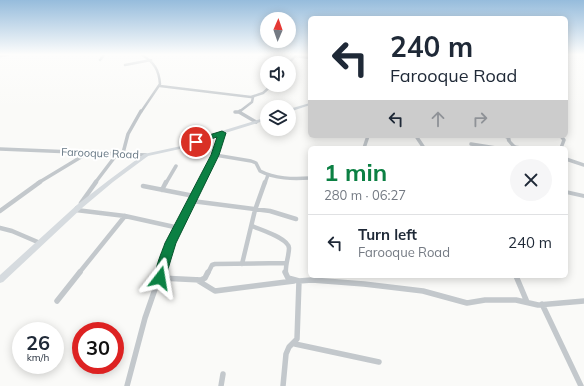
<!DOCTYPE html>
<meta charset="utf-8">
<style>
:root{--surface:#fff;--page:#f6f6f7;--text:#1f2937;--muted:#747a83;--line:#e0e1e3;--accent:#0b8043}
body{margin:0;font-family:Mulish,sans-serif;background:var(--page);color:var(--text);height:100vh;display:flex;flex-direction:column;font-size:15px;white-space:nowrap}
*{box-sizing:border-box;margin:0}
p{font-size:13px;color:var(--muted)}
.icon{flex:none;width:22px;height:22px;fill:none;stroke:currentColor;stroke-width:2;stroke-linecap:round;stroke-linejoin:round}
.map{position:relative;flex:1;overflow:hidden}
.drawer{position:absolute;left:308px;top:146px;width:260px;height:132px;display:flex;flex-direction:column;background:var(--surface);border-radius:6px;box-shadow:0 2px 10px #0003}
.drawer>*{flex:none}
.banner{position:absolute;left:308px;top:16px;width:260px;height:122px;border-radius:6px;box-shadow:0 2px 10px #0003;background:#fff;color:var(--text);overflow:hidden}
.needle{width:26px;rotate:2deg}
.controls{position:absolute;left:260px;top:12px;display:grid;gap:8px}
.controls a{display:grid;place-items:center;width:36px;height:36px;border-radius:50%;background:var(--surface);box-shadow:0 2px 10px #0003;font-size:20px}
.speed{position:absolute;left:12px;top:322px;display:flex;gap:8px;font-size:20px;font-weight:700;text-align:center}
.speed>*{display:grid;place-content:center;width:52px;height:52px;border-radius:50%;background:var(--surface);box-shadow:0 2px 10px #0003;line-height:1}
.speed small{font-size:10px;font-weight:400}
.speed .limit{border:6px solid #d22;background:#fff;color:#111}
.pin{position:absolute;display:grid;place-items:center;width:34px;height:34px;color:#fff;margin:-17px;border:2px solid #fff;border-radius:50%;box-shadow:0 1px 4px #0007}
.me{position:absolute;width:44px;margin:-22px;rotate:14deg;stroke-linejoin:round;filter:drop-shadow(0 0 3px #0008)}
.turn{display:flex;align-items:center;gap:14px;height:84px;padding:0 16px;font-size:18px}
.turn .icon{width:52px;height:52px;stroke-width:2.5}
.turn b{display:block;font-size:28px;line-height:34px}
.lanes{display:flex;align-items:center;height:38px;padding:0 16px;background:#0003;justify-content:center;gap:20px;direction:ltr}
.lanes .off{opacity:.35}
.round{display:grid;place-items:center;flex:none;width:42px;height:42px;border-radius:21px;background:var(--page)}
.headline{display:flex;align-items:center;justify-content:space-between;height:68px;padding:0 16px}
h1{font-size:24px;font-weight:700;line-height:30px;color:var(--accent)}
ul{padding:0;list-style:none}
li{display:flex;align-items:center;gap:12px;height:56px;padding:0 16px;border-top:1px solid var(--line)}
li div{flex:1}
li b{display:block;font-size:15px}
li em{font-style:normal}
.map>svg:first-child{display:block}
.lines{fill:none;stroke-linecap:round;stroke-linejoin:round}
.minor-far3{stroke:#c3c8cc;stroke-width:2.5}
.minor-far2{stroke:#c3c8cc;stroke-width:3.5}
.minor-far1{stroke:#c3c8cc;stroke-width:4.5}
.minor{stroke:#c3c8cc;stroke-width:5.5}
.tertiary{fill:#c3c8cc;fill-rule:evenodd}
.secondary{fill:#d6dbdf;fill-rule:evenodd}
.route{fill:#0b8043;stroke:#07532c}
.labels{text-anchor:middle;stroke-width:4;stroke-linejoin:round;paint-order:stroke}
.street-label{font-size:11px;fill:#657683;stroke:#fff}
</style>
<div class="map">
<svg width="584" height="386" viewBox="0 0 584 386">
<rect width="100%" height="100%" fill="#fafaf8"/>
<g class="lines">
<!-- minor-far3 -->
<path class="minor-far3" d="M 0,56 L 8,55
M 295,56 L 310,58
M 100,60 L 104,55
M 289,63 L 296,55
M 125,65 L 151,60
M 160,86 L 251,97 L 263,93 L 272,85
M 141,112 L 160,84 C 159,70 154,62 142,55
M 239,112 L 252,102 L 253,97"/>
<!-- minor-far2 -->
<path class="minor-far2" d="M 235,112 L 239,112 L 256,122
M 239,112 L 240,111
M 416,136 L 424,148
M 504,136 L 508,137
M 561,136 L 564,140 L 561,148
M 471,144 L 496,148
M 514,147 L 521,148
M 364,148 L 368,136
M 0,149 L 146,155
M 123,153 L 128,134 L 141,111
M 215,155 L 251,161 L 256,163 L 260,171 C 275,179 293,179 310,178
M 566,159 L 584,165
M 38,183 L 86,154
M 95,183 L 117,154
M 166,183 L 176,166
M 200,183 L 215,155 L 222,133
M 265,183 L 268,175"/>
<!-- minor-far1 -->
<path class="minor-far1" d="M 143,186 L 194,196
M 162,190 L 166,182
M 192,201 L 270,211 L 296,219
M 81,203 L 96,182
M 77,208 L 76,210 L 125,216 L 179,228
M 0,211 L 40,182
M 252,226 C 261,230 288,238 289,248 C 289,256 285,265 286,273
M 0,228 L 12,231 L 40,243
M 242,264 L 255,210 L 265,182
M 79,273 L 125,216
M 161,273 C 169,241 186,212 201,182
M 208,273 L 212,265 L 215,264 L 286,263"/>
<!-- minor -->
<path class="minor" d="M 285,272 L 288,278 L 299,281 L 312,280 L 364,284 L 423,291 L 467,303 L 485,300 L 516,300 L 538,305 L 584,301
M 516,276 L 527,302
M 160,278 L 201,280 L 205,278 L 208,272
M 197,280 L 215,291 L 294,281
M 57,301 L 80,272
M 542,304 L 581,386
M 295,344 L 379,362
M 127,386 L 145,318 L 161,272
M 221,386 L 223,374
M 283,386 L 286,354 L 289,347 L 297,339 L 299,281"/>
<!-- tertiary -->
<path class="tertiary" d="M 506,136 L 510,136 L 511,141 L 518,148 L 513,148 L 507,141 Z
M 566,190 L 584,194 L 584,198 L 566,194 Z"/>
<!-- secondary -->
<path class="secondary" d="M 310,103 L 310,105 L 289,112 L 289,109 Z
M 267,117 L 267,120 L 206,139 L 189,147 L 148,156 L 113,182 L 82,208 L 3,282 L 0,283 L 0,275 L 78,204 L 109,180 L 144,154 L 186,145 L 202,137 Z"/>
</g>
<!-- sky -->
<linearGradient id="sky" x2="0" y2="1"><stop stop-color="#96bcdc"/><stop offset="0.5" stop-color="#fdfdfc"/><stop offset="1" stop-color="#fdfdfc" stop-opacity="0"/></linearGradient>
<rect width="584" height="109" fill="url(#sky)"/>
<!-- route -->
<path class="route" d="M 222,131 L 226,133 L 219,155 L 176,243 L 164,282 L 160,283 L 156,282 C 152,273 162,252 165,243 L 211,155 L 217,137 L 196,144 L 192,142 L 193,140 Z"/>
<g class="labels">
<!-- street labels -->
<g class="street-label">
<text transform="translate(100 153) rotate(2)" y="4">Farooque Road</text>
</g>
</g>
</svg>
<div class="controls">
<a><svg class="needle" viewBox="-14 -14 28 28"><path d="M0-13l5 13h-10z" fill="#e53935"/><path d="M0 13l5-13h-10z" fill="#747a83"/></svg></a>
<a><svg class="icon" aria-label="sound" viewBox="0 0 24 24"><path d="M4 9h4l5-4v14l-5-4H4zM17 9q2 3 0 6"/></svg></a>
<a><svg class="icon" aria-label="layers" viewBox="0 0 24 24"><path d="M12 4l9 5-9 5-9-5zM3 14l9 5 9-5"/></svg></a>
</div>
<div class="speed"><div>26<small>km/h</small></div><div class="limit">30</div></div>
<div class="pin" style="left:196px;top:142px;background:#d93025"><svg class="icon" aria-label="arrive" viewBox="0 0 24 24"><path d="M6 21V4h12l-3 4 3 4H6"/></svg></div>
<svg class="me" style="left:160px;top:278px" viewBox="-20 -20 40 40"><path d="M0-17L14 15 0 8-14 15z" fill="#0b8043" stroke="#fff" stroke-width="4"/></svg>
<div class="banner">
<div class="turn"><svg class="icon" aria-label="left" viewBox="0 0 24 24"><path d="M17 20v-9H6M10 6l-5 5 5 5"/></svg><div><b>240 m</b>Farooque Road</div></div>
<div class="lanes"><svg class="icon" aria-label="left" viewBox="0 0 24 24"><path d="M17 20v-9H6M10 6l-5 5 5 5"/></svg><svg class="icon off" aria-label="ahead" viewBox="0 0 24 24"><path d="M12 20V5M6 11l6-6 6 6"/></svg><svg class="icon off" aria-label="right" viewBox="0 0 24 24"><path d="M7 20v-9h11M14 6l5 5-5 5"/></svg></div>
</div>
<section class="drawer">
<div class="headline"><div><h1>1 min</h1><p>280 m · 06:27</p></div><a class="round"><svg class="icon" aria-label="close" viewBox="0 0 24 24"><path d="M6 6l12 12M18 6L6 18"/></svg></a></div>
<ul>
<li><svg class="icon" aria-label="left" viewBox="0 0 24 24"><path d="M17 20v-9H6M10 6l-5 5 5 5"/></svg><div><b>Turn left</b><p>Farooque Road</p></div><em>240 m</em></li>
</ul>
</section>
</div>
